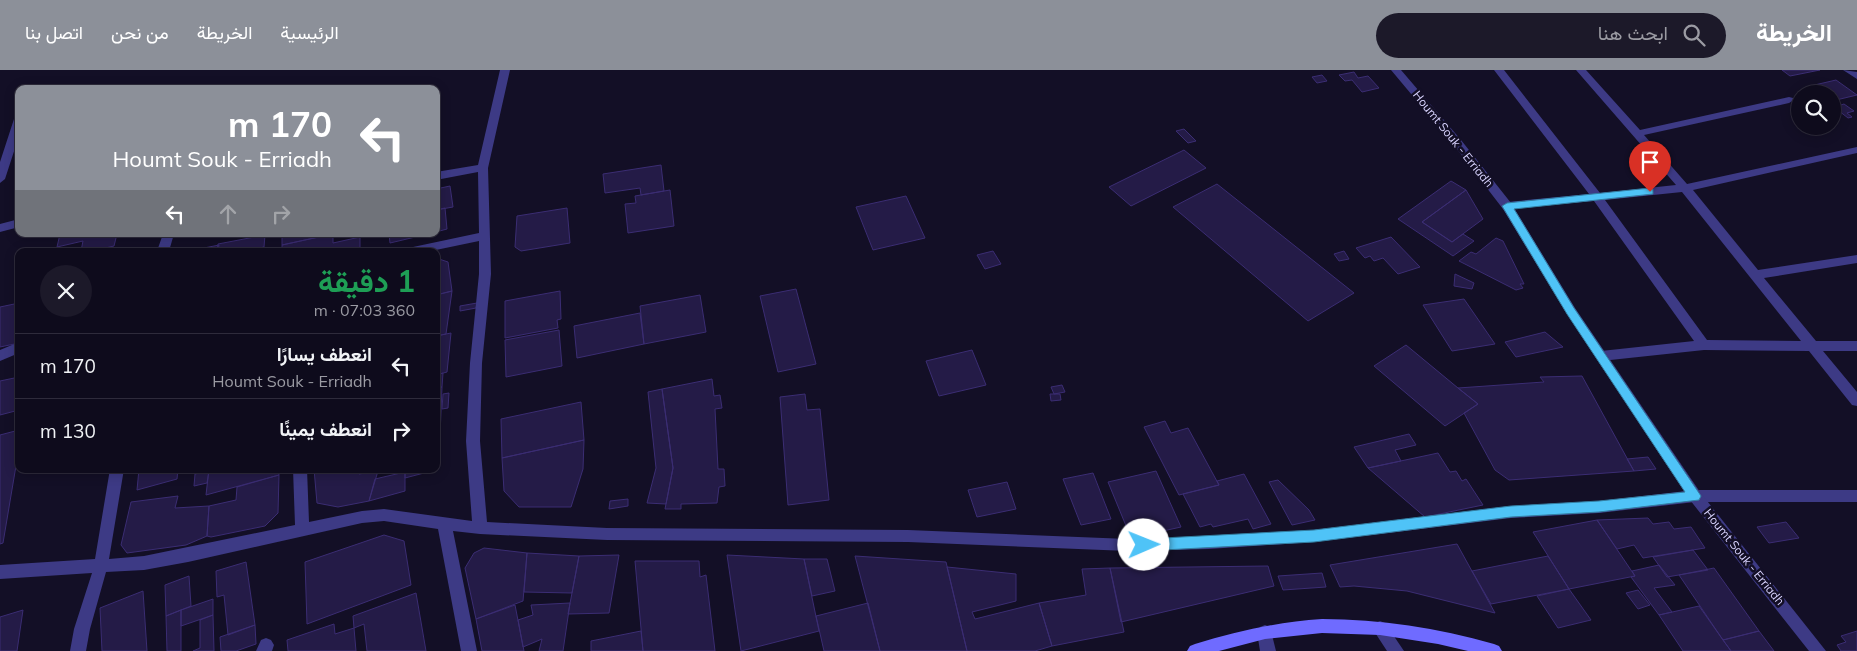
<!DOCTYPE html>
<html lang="ar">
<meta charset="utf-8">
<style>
:root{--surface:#0e0b1c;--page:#1c1929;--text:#f1f3f6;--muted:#9b9ba3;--line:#2e2b3b;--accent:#8c9099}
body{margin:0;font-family:Mulish,Vazirmatn,sans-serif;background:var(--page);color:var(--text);direction:rtl;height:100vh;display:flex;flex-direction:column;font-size:19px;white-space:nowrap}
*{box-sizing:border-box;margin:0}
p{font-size:16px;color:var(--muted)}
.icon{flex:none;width:28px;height:28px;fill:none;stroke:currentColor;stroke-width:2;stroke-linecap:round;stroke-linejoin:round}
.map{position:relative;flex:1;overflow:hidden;direction:ltr}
.panel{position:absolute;left:15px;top:178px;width:425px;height:225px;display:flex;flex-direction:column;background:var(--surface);border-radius:10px;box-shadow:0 2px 12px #0003,0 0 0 1px var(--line);direction:rtl}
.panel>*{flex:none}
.guide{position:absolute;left:15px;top:15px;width:425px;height:152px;border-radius:10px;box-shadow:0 2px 12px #0003,0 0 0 1px var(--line);direction:rtl;background:#8c9099;color:#fff;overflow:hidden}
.fabs{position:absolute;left:1791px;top:15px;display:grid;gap:10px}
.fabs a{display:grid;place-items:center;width:50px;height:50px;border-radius:50%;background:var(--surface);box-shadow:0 2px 12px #0003,0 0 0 1px var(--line);font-size:25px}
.pin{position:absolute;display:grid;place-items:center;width:42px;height:42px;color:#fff;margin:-51px -21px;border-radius:50% 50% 50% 0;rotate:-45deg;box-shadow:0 0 5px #0007}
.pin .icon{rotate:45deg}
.me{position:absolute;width:55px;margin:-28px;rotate:89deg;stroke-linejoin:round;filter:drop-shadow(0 0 4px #0008)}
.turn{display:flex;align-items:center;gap:18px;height:105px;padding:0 25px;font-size:22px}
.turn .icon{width:65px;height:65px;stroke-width:2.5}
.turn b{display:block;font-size:35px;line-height:42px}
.lanes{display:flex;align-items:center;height:48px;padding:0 25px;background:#0003;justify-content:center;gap:25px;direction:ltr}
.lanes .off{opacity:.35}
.round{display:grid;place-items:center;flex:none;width:52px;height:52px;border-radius:26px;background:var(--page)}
.summary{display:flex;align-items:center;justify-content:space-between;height:85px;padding:0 25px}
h1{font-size:30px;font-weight:700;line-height:38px;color:#1e9e55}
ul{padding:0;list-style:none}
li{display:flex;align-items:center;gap:15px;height:65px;padding:0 25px;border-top:1px solid var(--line)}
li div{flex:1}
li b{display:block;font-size:19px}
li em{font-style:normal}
header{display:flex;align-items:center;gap:30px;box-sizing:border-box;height:70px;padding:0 25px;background:var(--accent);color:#fff}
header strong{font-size:24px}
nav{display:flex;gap:28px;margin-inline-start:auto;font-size:18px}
.search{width:350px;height:45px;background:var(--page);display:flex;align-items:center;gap:12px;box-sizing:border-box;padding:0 18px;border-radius:28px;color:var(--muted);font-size:19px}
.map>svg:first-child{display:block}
.building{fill:#241b47;stroke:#3b2d73}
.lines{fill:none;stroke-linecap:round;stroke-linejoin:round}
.minor{fill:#3d3a85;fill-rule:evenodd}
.tertiary{fill:#3d3a85;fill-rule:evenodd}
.secondary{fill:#6f6bff;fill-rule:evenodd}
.route{fill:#4fc3f7;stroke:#337fa1}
.labels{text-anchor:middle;stroke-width:5;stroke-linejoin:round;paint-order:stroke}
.street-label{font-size:12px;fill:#d9d4ff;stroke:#130f26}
</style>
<header>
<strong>الخريطة</strong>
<div class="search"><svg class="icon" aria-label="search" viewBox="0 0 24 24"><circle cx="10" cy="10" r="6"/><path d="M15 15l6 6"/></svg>ابحث هنا</div>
<nav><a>الرئيسية</a><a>الخريطة</a><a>من نحن</a><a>اتصل بنا</a></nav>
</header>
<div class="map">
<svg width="1857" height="581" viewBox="0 0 1857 581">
<rect width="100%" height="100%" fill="#130f26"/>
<!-- building -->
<path class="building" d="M 1782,0 L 1820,0 L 1790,6 Z
M 1354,2 L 1358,8 L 1368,6 L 1379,18 L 1362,22 L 1352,10 L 1345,11 L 1339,5 Z
M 1322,5 L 1327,11 L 1317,13 L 1312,7 Z
M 1836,10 L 1857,25 L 1832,31 L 1832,24 L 1815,24 L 1806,17 Z
M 1844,34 L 1854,41 L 1847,43 L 1852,47 L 1848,48 L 1834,37 Z
M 1184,59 L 1196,71 L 1188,73 L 1176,61 Z
M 1184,80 L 1206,98 L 1131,136 L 1109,117 Z
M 661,95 L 664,121 L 641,125 L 640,118 L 605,123 L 603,104 Z
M 1451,111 L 1466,120 L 1422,152 L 1452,172 L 1463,164 L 1474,171 L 1453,186 L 1398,149 Z
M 1217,114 L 1354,223 L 1308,251 L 1173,137 Z
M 450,116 L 453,137 L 436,140 L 436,119 Z
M 670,120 L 674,156 L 628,163 L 625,134 L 636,133 L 635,126 Z
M 1466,120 L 1483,149 L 1452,172 L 1422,152 Z
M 906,126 L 925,168 L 873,180 L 856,137 Z
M 445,138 L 447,159 L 436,162 L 436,140 Z
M 567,138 L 570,173 L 521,181 L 515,177 L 517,146 Z
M 60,164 L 117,164 L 114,176 L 93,181 L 81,181 L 83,171 L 57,177 Z
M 282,164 L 332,164 L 282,175 Z
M 333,164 L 333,173 L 360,167 L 360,179 L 351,181 L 282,181 L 282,175 Z
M 389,164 L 428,164 L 390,173 Z
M 265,165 L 264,177 L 244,181 L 217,181 L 218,174 Z
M 1391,167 L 1420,197 L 1398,204 L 1383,188 L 1374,191 L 1370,186 L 1365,188 L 1356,178 Z
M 1496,168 L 1503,171 L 1524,214 L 1520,214 L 1523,218 L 1516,220 L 1459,191 L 1471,182 L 1476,184 Z
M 219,175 L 218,181 L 189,181 Z
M 993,181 L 1001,194 L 985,199 L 977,185 Z
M 1344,181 L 1349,189 L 1339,191 L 1334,184 Z
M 436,188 L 448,192 L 452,221 L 436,225 Z
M 1455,204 L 1474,213 L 1472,219 L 1454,216 Z
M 796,219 L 816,294 L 778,302 L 760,226 Z
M 452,221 L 446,264 L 436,266 L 436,225 Z
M 560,221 L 561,249 L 557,250 L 558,258 L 505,268 L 505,231 Z
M 700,225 L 706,262 L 644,274 L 640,236 Z
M 1464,229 L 1495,274 L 1452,281 L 1423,235 Z
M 19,233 L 19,273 L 0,277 L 0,237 Z
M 477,233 L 476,238 L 460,241 L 460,236 Z
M 640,243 L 644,274 L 577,288 L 574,256 Z
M 559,260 L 562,296 L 506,307 L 505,270 Z
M 1545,262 L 1563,277 L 1516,287 L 1505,272 Z
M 451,263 L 447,302 L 436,305 L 436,266 Z
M 1406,275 L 1458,318 L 1478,334 L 1445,356 L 1374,296 Z
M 972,280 L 986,315 L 939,326 L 926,291 Z
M 443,303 L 442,317 L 436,318 L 436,305 Z
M 1582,306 L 1634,401 L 1509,410 L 1495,400 L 1464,343 L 1478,334 L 1458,318 L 1544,312 L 1540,307 Z
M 19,307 L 19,340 L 0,345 L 0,311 Z
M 712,309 L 714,326 L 720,325 L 722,338 L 715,339 L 718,399 L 724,399 L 725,416 L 719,417 L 717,433 L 681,434 L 681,439 L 665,439 L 673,398 L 662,319 Z
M 1062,315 L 1065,322 L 1054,324 L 1051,317 Z
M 442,317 L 440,366 L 436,366 L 436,318 Z
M 662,319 L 673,398 L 666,434 L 647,433 L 656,398 L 648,322 Z
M 449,323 L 448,338 L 442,339 L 443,324 Z
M 805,324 L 807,340 L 820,339 L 829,430 L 788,435 L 780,327 Z
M 1050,324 L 1060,324 L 1061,330 L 1051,331 Z
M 581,332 L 584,370 L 502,388 L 501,349 Z
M 1165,351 L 1171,363 L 1188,358 L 1219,415 L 1179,425 L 1144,357 Z
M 19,360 L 19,378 L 3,473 L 0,474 L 0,365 Z
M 1409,364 L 1416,375 L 1395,380 L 1401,391 L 1368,398 L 1354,377 Z
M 584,370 L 583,399 L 571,437 L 519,437 L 504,421 L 502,388 Z
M 1438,383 L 1450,402 L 1456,401 L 1462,411 L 1466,409 L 1483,435 L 1425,447 L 1368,398 Z
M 1648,387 L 1656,399 L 1634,401 L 1627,389 Z
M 139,399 L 178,399 L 177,409 L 137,420 Z
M 209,399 L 279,399 L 279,405 L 206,425 Z
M 314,399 L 358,399 L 359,404 L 378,401 L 369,431 L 338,437 L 317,433 Z
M 405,399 L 423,399 L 424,403 L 405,408 Z
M 209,401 L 207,413 L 194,416 L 195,404 Z
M 1156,401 L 1181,457 L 1131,468 L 1108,412 Z
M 405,402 L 405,421 L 369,431 L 375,409 Z
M 1093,403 L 1111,449 L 1081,455 L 1063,409 Z
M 1244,404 L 1271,454 L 1253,459 L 1248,449 L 1213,457 L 1211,454 L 1200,457 L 1183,424 L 1219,415 L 1217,411 Z
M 279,405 L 278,443 L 265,456 L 211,467 L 207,466 L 209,436 L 236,430 L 237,417 Z
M 1278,410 L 1309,440 L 1315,450 L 1292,455 L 1269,412 Z
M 1007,412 L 1016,439 L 977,447 L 968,420 Z
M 178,426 L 175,438 L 209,436 L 207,466 L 186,475 L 127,483 L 121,475 L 131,432 Z
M 628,429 L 628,436 L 609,439 L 610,431 Z
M 1648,448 L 1653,454 L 1669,452 L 1674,459 L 1691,457 L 1705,478 L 1643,488 L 1634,475 L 1617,479 L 1597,450 Z
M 1597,450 L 1635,506 L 1569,519 L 1533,462 Z
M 1786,452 L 1799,468 L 1769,473 L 1757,457 Z
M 384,465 L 404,471 L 411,515 L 307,554 L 305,492 Z
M 1457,474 L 1495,543 L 1407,521 L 1354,516 L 1340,517 L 1330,495 Z
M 484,478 L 527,483 L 523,531 L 476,549 L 465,498 L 474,483 Z
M 1693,480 L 1708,500 L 1667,507 L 1653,487 Z
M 527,483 L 579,486 L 572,523 L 524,522 Z
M 619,485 L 609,543 L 568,544 L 579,486 Z
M 727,485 L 804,489 L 819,561 L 741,581 Z
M 855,486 L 946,492 L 967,581 L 880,581 Z
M 1548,486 L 1569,519 L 1491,534 L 1472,501 Z
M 804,489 L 827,489 L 835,521 L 812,526 Z
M 635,491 L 699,491 L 700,507 L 706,505 L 715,581 L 643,581 Z
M 246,492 L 255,555 L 228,565 L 224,525 L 217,527 L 216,501 Z
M 1659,495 L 1675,515 L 1654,518 L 1672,542 L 1659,545 L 1631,507 L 1635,506 L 1632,501 Z
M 1268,496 L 1274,516 L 1121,552 L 1110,498 Z
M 947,497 L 1016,504 L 1016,531 L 972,542 L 975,549 L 1039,533 L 1052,576 L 1035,581 L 967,581 Z
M 1110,498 L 1124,562 L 1052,576 L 1039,533 L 1086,525 L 1082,499 Z
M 1714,498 L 1759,561 L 1723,570 L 1679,505 Z
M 1322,503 L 1326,517 L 1283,520 L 1278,506 Z
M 189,506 L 191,536 L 166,546 L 165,515 Z
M 1569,519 L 1591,550 L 1558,558 L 1537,526 Z
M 1638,520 L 1650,535 L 1638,539 L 1626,523 Z
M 143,521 L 147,581 L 102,581 L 100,538 Z
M 416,523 L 426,581 L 367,581 L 364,554 L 354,558 L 353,546 Z
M 213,529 L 213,545 L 181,556 L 181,540 Z
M 570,533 L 563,581 L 539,581 L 542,569 L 523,577 L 518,550 L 533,545 L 531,535 Z
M 868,533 L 880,581 L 824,581 L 816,546 Z
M 515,535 L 524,581 L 482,581 L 476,549 Z
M 1699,536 L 1723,570 L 1731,581 L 1683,581 L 1659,545 Z
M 23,540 L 17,581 L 0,581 L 0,547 Z
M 181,540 L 181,581 L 167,581 L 166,546 Z
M 213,545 L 214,581 L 193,581 L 200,578 L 200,550 Z
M 334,554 L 335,564 L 354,558 L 356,581 L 288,581 L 287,570 Z
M 255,555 L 256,574 L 236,581 L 221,581 L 220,567 Z
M 641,561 L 643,581 L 591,581 L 591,571 Z
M 1759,561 L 1774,581 L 1731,581 L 1723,570 Z
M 1857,561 L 1857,581 L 1841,581 L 1837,575 L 1846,572 L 1841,566 Z"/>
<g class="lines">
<!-- minor -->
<path class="minor" d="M 500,0 L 510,0 L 488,98 L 491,204 L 482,293 L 480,371 L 487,452 L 607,458 L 908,460 L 1128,469 L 1209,467 L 1314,460 L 1511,436 L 1599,431 L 1695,420 L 1857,420 L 1857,432 L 1695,432 L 1599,443 L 1511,448 L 1314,472 L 1209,479 L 1128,481 L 908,472 L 607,470 L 480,464 L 453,461 L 477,581 L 461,581 L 438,459 L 384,451 L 362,453 L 188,492 L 144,500 L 106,502 L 90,559 L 86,581 L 70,581 L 74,559 L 92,503 L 0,509 L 0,495 L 95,489 L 110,399 L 124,399 L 109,489 L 144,486 L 295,455 L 293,399 L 307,399 L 309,452 L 362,441 L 384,439 L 472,451 L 466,371 L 470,293 L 479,204 L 479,171 L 431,181 L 407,181 L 413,177 L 479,163 L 478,102 L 436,110 L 436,102 L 478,95 Z
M 1494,0 L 1504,0 L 1600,123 L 1676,115 L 1576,0 L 1586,0 L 1640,60 L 1789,27 L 1793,28 L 1794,30 L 1789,33 L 1644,65 L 1687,114 L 1857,77 L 1857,83 L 1693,120 L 1758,200 L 1857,185 L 1857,193 L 1764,208 L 1816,271 L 1857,271 L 1857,281 L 1823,281 L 1857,322 L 1857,336 L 1852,335 L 1809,281 L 1704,280 L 1601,291 L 1597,289 L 1595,286 L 1597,283 L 1601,281 L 1694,271 L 1594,131 L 1503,139 L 1501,136 L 1503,133 L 1507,132 L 1589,124 ZM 1682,122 L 1801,271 L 1707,270 L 1605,130 Z
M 1843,0 L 1857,2 L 1857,9 Z
M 164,16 L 187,16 L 192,19 L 159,19 Z
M 19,46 L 19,66 L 5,109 L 0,113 L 0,92 L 14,49 Z
M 19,149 L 19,157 L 0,162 L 0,154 Z
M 163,164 L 174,164 L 169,181 L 157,181 Z
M 19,272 L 19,283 L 0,291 L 0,280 Z
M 1380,551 L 1385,553 L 1404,581 L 1387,581 L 1372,558 L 1375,553 Z
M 1265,555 L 1270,557 L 1276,581 L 1260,581 L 1257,562 L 1260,557 Z
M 266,568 L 271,570 L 274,575 L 272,581 L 256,581 L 261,570 Z"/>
<!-- tertiary -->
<path class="tertiary" d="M 1391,0 L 1401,0 L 1461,70 L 1511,133 L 1575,238 L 1700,422 L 1826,581 L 1809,581 L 1690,430 L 1567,244 L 1503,139 L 1453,74 Z"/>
<!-- secondary -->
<path class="secondary" d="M 1322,549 C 1381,549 1437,558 1494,574 L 1499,576 L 1502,581 L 1468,581 L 1438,574 L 1380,565 L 1322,563 L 1265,569 L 1219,581 L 1187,581 L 1190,576 L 1195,574 C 1237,561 1278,552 1322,549 Z"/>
</g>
<!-- route -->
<path class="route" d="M 1650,118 L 1653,119 L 1653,124 L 1514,139 L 1574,238 L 1699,423 L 1701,426 L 1699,430 L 1599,442 L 1511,447 L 1314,472 L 1144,481 L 1140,479 L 1138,475 L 1140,471 L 1144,469 L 1314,460 L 1511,436 L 1599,431 L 1685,422 L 1567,244 L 1502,136 L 1507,133 Z"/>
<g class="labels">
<!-- street labels -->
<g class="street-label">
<text transform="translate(1453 69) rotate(51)" y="4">Houmt Souk - Erriadh</text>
<text transform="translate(1744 487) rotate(51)" y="4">Houmt Souk - Erriadh</text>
</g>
</g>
</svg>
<div class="fabs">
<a><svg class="icon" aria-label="search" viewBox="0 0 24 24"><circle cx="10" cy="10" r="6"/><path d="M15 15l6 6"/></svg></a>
</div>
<div class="pin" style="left:1650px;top:122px;background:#d93025"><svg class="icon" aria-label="arrive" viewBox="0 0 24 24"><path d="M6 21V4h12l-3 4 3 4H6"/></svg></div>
<svg class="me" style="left:1144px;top:475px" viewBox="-20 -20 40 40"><circle r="19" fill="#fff"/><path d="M0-13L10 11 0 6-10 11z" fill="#4fc3f7"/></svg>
<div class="guide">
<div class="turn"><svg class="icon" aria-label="left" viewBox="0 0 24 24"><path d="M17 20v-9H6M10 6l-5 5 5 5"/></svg><div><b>170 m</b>Houmt Souk - Erriadh</div></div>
<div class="lanes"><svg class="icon" aria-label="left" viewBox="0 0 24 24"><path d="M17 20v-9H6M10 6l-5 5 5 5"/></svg><svg class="icon off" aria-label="ahead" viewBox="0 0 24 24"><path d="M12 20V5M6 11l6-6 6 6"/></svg><svg class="icon off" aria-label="right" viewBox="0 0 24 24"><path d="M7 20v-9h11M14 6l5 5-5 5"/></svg></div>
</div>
<section class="panel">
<div class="summary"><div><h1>1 دقيقة</h1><p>360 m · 07:03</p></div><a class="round"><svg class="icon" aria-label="close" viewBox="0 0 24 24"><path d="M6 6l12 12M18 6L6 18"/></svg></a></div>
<ul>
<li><svg class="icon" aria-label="left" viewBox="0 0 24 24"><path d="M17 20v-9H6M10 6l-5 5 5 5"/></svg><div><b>انعطف يسارًا</b><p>Houmt Souk - Erriadh</p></div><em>170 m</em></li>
<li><svg class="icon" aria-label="right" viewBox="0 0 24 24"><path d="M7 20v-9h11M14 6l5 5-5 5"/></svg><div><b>انعطف يمينًا</b></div><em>130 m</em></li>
</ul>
</section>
</div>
